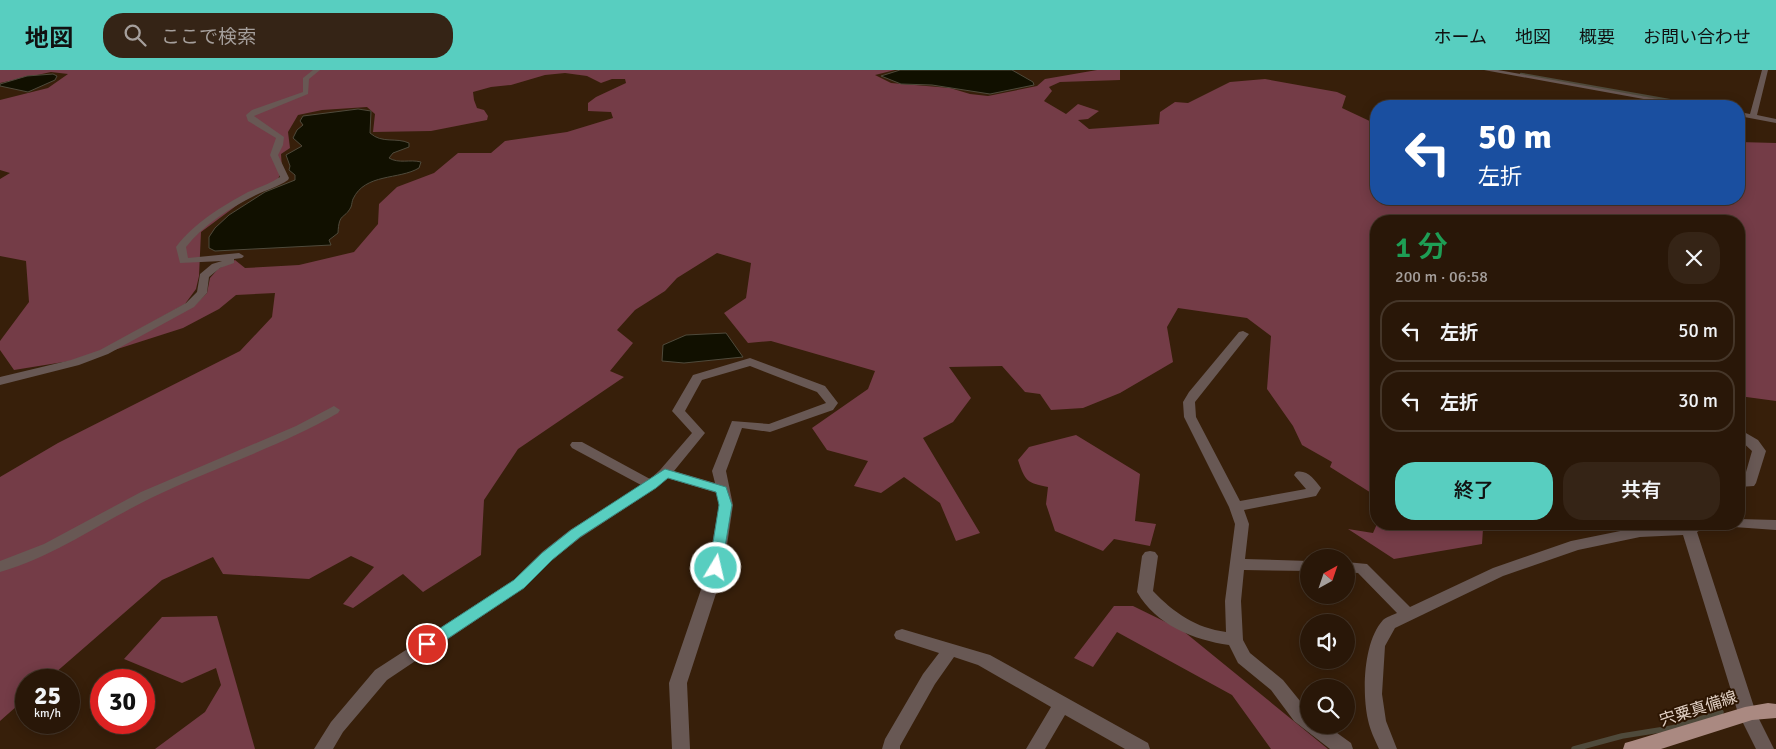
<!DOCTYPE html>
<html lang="ja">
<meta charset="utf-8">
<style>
:root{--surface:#291708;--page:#352416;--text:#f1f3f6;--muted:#a59f9c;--line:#453629;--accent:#58cec0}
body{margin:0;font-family:Signika,"Noto Sans JP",sans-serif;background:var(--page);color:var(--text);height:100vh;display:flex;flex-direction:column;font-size:19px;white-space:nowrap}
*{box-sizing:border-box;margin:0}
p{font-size:16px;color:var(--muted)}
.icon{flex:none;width:28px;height:28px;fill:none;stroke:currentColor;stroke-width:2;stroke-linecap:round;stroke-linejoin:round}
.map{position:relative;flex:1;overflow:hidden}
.panel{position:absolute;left:1370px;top:145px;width:375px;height:315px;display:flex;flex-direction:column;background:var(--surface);border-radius:20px;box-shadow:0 2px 12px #0003,0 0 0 1px var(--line)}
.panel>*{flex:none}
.hud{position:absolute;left:1370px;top:30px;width:375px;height:105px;border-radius:20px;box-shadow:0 2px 12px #0003,0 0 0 1px var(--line);background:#1a4fa0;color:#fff;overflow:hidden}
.needle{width:32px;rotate:40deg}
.fabs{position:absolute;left:1300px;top:479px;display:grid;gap:10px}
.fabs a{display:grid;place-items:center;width:55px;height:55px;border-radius:50%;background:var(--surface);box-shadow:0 2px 12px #0003,0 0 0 1px var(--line);font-size:25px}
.speed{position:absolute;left:15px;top:599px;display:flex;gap:10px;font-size:25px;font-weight:700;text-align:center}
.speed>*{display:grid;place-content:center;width:65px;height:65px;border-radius:50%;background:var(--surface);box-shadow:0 2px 12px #0003,0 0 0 1px var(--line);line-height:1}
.speed small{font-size:12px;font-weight:400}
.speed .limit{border:8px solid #d22;background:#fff;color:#111}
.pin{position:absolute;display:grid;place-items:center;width:42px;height:42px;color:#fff;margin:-21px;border:2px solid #fff;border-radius:50%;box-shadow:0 1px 5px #0007}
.me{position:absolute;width:55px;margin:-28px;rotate:9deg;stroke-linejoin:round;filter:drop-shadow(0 0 4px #0008)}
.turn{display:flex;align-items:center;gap:18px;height:105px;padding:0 25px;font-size:22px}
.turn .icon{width:65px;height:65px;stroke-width:2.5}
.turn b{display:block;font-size:35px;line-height:42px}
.round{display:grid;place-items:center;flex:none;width:52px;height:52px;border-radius:20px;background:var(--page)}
.overview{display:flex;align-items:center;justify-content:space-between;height:85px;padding:0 25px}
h1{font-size:30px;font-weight:600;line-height:38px;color:#1e9e55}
.primary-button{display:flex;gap:10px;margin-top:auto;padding:10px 25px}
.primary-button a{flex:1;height:58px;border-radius:20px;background:var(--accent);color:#111;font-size:20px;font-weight:600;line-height:58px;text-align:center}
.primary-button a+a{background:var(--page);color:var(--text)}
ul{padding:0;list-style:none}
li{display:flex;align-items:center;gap:15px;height:62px;margin:0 10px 8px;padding:0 15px;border:2px solid var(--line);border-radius:20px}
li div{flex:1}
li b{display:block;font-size:19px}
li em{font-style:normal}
header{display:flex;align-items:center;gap:30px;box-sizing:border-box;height:70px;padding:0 25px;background:var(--accent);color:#111}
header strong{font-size:24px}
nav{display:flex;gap:28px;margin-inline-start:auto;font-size:18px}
.search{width:350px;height:45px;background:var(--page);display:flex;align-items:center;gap:12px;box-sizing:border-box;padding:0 18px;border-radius:20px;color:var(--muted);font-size:19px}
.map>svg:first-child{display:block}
.forest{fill:#743c47}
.water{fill:#111000;stroke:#4f4a3b}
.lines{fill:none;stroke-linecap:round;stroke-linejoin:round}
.stream-far1{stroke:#4f4a3b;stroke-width:2.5}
.stream{stroke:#4f4a3b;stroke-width:5.5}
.minor{fill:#685854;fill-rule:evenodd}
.major{fill:#aa8981;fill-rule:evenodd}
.route{fill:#58cec0;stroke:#39867d}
.labels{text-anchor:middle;stroke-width:4;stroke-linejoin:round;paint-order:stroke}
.near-street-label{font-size:16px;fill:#e1d0c4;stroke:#2c1502}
</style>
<header>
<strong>地図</strong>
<div class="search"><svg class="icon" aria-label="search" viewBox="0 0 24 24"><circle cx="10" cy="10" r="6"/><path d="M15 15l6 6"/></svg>ここで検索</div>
<nav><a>ホーム</a><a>地図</a><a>概要</a><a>お問い合わせ</a></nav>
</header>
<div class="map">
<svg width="1776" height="679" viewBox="0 0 1776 679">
<rect width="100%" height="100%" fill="#371f0a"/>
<!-- forest -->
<path class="forest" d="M 0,0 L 895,0 L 875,5 L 891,13 L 950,18 L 970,24 L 988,26 L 1037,16 L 1045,9 L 1097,0 L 1120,0 L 1120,10 L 1060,12 L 1049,17 L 1052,21 L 1044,31 L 1066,44 L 1078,34 L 1099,41 L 1088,49 L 1078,50 L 1089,59 L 1159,54 L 1160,42 L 1175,32 L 1188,33 L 1230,12 L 1265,9 L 1337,22 L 1346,26 L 1342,38 L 1376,54 L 1376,129 L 1739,129 L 1739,72 L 1776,73 L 1776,331 L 1739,326 L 1739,151 L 1376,151 L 1376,426 L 1330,397 L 1332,392 L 1302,375 L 1293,356 L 1267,319 L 1271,266 L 1247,248 L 1178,238 L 1167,257 L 1173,292 L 1120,323 L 1083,338 L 1051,340 L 1040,324 L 1025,322 L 1002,296 L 949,297 L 971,328 L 953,352 L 923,368 L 980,463 L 956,471 L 940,433 L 904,407 L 881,423 L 854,416 L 868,391 L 827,380 L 812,358 L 868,319 L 875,301 L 771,271 L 748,273 L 724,243 L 746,228 L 751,193 L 717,183 L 677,208 L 665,221 L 635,240 L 617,260 L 633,273 L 610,301 L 624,307 L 518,379 L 484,430 L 481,485 L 423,522 L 403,504 L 353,538 L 343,534 L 374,497 L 351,486 L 309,509 L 223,504 L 213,487 L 162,510 L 47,610 L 26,610 L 26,628 L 0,651 L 0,407 L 58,373 L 240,281 L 272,247 L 275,223 L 236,225 L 219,239 L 183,258 L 108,282 L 195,235 L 207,223 L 210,208 L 218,199 L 235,190 L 245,198 L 299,195 L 354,182 L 378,154 L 379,134 L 397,117 L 434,103 L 458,83 L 491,83 L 505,71 L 567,62 L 613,48 L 611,42 L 588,41 L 588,33 L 596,27 L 626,13 L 625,9 L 612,9 L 601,13 L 587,6 L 565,3 L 545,5 L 511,15 L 491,17 L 473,22 L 474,30 L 477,38 L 484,40 L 488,46 L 487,50 L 431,61 L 373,62 L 375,44 L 367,37 L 322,40 L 298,45 L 288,62 L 290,78 L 281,84 L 282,99 L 277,112 L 240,133 L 201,162 L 199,206 L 196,219 L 185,234 L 102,280 L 76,290 L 14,300 L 0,280 L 0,271 L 29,232 L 26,191 L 0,186 L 0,109 L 10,103 L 0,100 L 0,30 L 48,18 L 68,4 L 51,2 L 0,13 Z
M 1076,365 L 1140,404 L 1135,451 L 1156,454 L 1150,476 L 1114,469 L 1103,481 L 1055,461 L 1046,434 L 1048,417 C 1027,413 1025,411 1018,390 L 1029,377 Z
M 1377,454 L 1477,454 L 1483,459 L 1482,474 L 1394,489 L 1348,459 L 1373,463 Z
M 1114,536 L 1133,536 L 1182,560 L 1328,679 L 1271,679 L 1232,625 L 1117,562 L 1093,597 L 1074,588 Z
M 217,546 L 255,679 L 155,679 L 205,642 L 221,615 L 216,598 L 182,613 L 124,589 L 162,547 Z"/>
<!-- water -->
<path class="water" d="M 900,0 L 1012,0 L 1033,12 L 1034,15 L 990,24 L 932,15 L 901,14 L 881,6 Z
M 53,4 L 57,6 L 55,10 L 28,22 L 0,16 L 0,14 L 27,6 Z
M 358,39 L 371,41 L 370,63 C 382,74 396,67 409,73 L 409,77 L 393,83 L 389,88 C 399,94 410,89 421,92 L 419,98 C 399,110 365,103 353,129 C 352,131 352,134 351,137 C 344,150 339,142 338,163 L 329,170 L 331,175 L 215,181 L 209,178 L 209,167 L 215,158 L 229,145 L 265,122 L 295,110 L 295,105 L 289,100 L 290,96 L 286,85 L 302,76 L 293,68 L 297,60 L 303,55 L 300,51 L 303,46 Z
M 726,263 L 743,287 L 684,293 L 662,291 L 663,275 L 686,265 Z"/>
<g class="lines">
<!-- stream-far1 -->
<path class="stream-far1" d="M 1521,4 L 1703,36"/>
<!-- stream -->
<path class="stream" d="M 1574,679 L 1622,666 L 1672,658 L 1721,642"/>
<!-- minor -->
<path class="minor" d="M 313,0 L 320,0 L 309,9 L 308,24 L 254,46 L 284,67 L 283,75 L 278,85 L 289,108 L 288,110 C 278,117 266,120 256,125 C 230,138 203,155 186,177 L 188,188 L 239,183 L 244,186 L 242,188 L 234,189 L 234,193 L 220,198 L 209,207 L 207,223 L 194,237 L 108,284 L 79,295 L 0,315 L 0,307 L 71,290 L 100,280 L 186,233 L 197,222 L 200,204 L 212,194 L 222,191 L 180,193 L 176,177 C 194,153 222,136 248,122 C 259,117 270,114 280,107 L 270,85 L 276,68 L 248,51 L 246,45 L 252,40 L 303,22 L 303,8 Z
M 1484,0 L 1498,0 L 1697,36 L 1682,36 Z
M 1762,0 L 1768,0 L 1757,45 L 1776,49 L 1776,53 L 1739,46 L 1739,42 L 1750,44 Z
M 1243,261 L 1249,264 L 1195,332 L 1196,347 L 1240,431 L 1306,419 L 1294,405 L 1296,402 C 1307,399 1315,410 1321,418 L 1316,426 L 1244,440 L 1249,454 L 1245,489 L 1309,491 L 1309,501 L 1244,500 L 1241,531 L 1243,570 L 1250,583 L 1283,610 L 1309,642 L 1309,655 L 1326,655 L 1351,673 L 1353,679 L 1330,679 L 1294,651 L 1271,620 L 1238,593 L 1229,575 C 1194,570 1156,555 1137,522 L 1142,486 L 1145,482 L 1150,481 L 1155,482 L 1158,486 L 1153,521 C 1174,543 1196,558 1226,562 L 1225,531 L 1235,454 L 1229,437 L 1184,347 L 1183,332 L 1189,322 L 1239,262 Z
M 750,288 L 825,316 L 838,333 L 833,340 L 770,362 L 742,358 L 726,401 L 733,435 L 723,502 L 687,613 L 690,679 L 672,679 L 669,613 L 707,502 L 719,435 L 717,423 L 667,408 L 656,418 L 580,468 L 552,490 L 524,518 L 387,610 L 343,662 L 333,679 L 314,679 L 331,652 L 375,600 L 514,510 L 542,482 L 570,460 L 641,415 L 572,378 L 570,375 L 572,372 L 582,372 L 650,409 L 660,400 L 692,363 L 672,341 L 693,305 ZM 750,296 L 817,322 L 826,333 L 769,354 L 732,351 L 712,401 L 715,413 L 674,401 L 705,363 L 685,341 L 702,310 Z
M 334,336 L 340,340 L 338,343 C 279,377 213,398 151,428 C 100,453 55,486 0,502 L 0,491 L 44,474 L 141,422 L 296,356 Z
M 1739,359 L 1758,370 L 1766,381 L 1756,413 L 1754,416 L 1739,417 L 1739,409 L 1744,409 L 1752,381 L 1739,369 Z
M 1739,449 L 1776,450 L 1776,460 L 1734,457 L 1732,454 L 1739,454 Z
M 1689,454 L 1708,454 L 1706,457 L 1697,462 L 1756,643 L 1774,679 L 1756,679 L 1738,643 L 1683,465 L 1640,467 L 1578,480 L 1503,506 L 1395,558 L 1385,576 L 1382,624 L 1386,651 L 1397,679 L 1379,679 C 1375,670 1370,660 1368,650 C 1362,623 1363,572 1383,550 C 1386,547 1393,545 1397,543 L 1358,503 L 1346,502 L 1346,492 L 1367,494 L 1410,537 L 1493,498 L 1571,471 L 1640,457 Z
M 902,559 L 990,585 L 1148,673 L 1150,679 L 1125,679 L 1065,645 L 1045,679 L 1026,679 L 1051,637 L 978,595 L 954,587 L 935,614 L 900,676 L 900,679 L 882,679 L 885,669 L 923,604 L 939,583 L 896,569 L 894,565 L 896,561 Z"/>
<!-- major -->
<path class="major" d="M 1768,633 L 1776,634 L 1776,648 L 1752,650 L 1661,679 L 1623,679 L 1625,673 L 1632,671 L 1745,637 Z"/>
</g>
<!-- route -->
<path class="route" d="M 665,399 L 726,417 L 732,435 L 721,501 L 711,501 L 709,498 L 719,435 L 716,422 L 668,408 L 656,418 L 580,467 L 552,490 L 524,518 L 432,579 L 427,580 L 422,579 L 419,574 L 422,570 L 514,510 L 542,483 L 571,460 Z"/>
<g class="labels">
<!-- near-street labels -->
<g class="near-street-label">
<text transform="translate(1698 638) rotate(-18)" y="6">宍粟真備線</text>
</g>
</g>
</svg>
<div class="fabs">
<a><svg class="needle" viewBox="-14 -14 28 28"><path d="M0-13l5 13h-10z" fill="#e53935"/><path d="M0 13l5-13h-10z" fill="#a59f9c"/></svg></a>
<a><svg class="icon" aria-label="sound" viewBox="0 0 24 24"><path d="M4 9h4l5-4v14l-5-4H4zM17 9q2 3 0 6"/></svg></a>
<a><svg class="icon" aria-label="search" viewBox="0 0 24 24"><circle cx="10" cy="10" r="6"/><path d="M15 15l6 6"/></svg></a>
</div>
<div class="speed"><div>25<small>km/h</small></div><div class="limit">30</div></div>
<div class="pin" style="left:427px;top:574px;background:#d93025"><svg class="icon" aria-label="arrive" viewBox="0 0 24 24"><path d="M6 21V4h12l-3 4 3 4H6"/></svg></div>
<svg class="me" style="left:716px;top:498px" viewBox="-20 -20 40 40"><circle r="17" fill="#58cec0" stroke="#fff" stroke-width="3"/><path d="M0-11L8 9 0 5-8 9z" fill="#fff"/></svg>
<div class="hud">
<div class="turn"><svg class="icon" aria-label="left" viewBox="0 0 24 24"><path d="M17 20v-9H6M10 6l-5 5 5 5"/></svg><div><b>50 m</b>左折</div></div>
</div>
<section class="panel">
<div class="overview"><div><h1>1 分</h1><p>200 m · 06:58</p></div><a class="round"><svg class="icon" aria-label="close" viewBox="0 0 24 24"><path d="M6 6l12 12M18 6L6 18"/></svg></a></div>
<ul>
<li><svg class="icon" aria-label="left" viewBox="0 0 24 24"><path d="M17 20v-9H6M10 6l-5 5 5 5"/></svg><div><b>左折</b></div><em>50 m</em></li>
<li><svg class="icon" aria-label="left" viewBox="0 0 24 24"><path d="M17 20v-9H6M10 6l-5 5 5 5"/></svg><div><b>左折</b></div><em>30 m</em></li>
</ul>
<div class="primary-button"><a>終了</a><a>共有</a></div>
</section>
</div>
